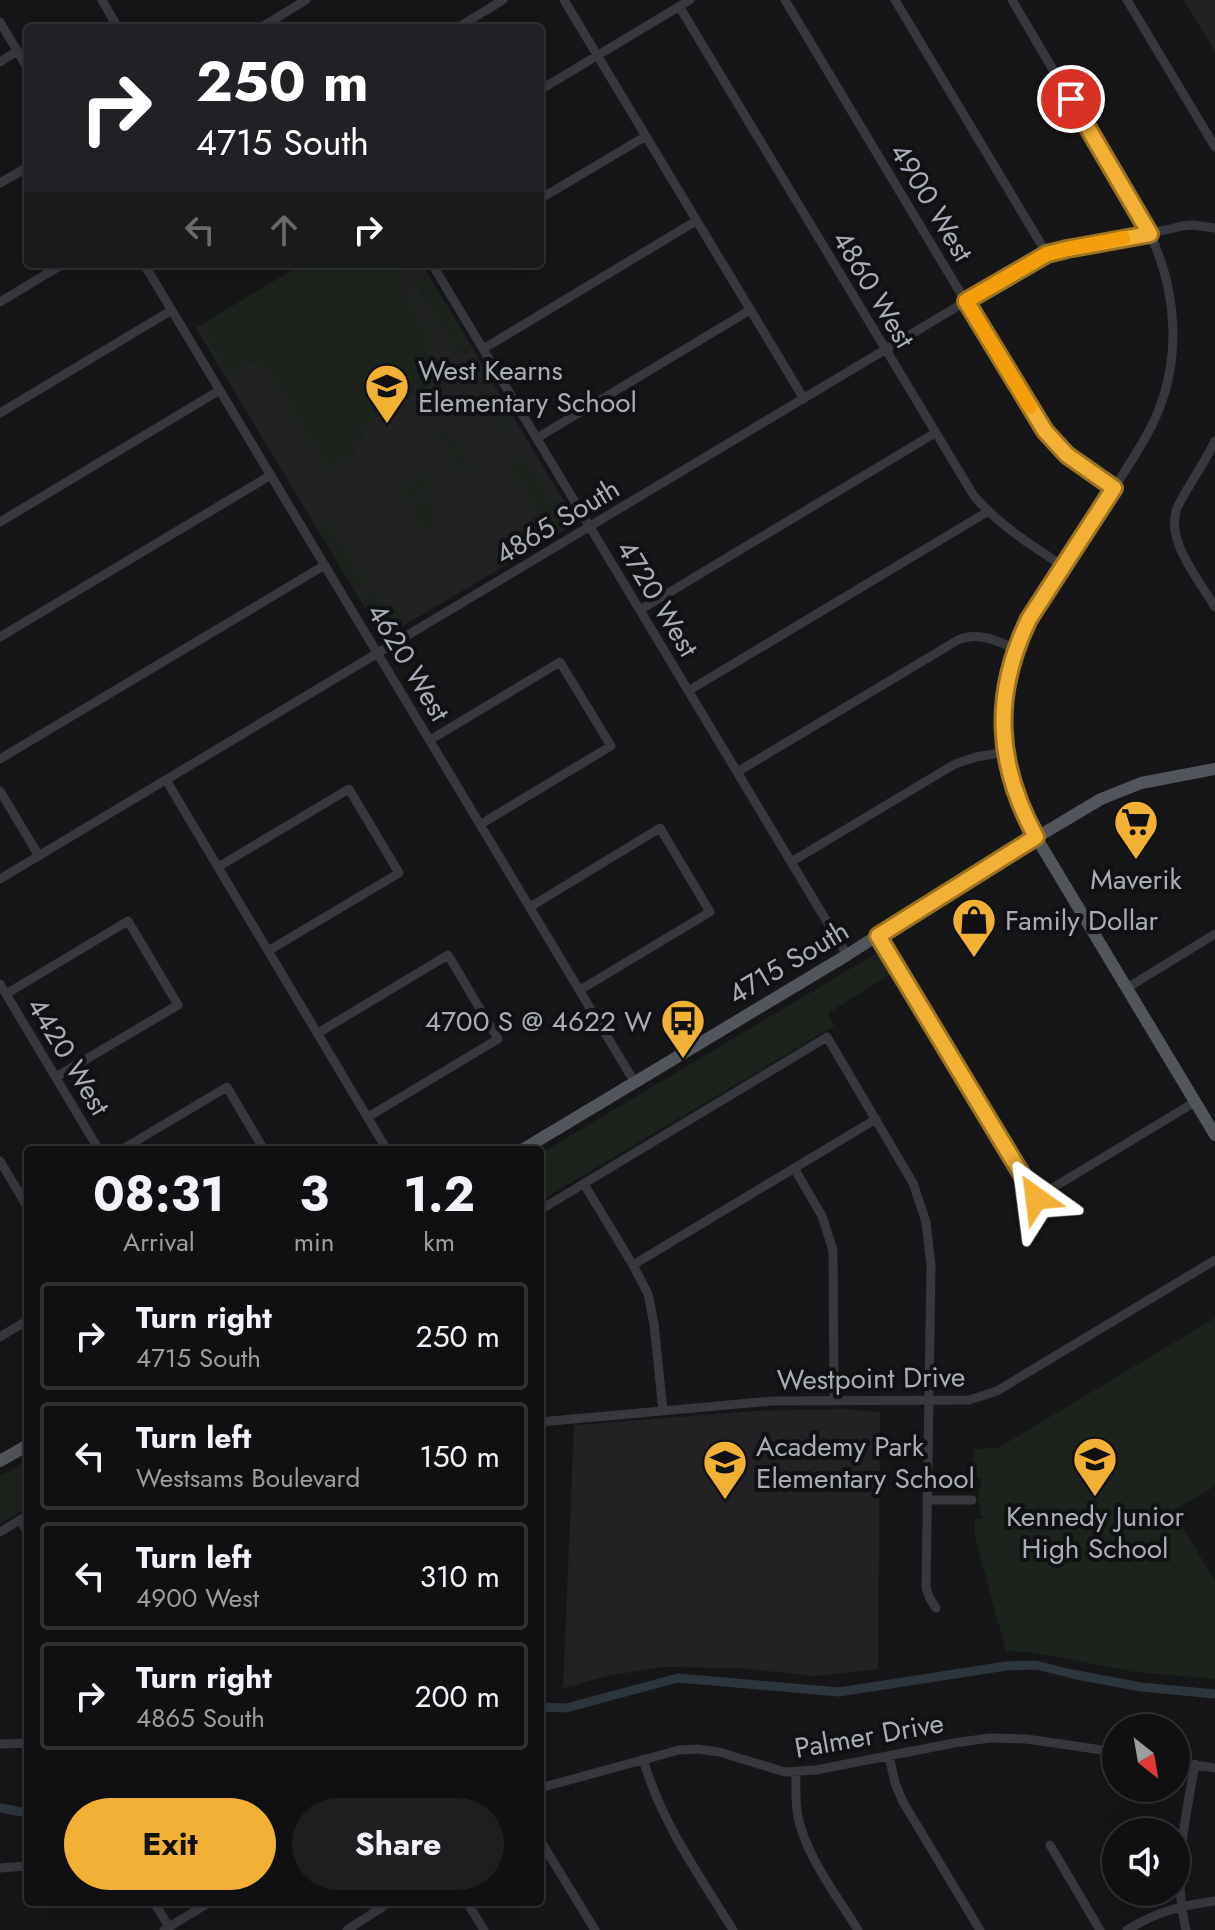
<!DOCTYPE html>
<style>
:root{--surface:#101012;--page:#1e1e20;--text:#f1f3f6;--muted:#9c9d9f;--line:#303032;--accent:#f2b134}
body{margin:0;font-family:Jost,sans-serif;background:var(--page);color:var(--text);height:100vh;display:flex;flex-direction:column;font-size:30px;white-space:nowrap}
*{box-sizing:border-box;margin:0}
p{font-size:26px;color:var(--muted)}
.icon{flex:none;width:44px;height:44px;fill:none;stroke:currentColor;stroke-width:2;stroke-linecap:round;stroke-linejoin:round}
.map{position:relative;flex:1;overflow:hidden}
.side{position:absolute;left:24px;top:1146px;width:520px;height:760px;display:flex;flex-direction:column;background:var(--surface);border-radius:8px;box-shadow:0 8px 32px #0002,0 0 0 2px var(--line)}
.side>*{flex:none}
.guide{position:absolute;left:24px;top:24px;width:520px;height:244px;border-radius:8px;box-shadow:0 8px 32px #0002,0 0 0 2px var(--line);background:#202124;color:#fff;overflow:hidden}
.needle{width:52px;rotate:149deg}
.controls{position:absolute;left:1102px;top:1714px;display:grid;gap:16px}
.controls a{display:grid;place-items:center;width:88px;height:88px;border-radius:50%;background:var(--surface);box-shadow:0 8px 32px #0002,0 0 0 2px var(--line);font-size:40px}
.pin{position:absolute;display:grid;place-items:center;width:68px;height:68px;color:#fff;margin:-34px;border:4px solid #fff;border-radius:50%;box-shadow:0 2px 8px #0007}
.me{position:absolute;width:88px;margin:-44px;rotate:329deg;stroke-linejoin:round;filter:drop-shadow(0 0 6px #0008)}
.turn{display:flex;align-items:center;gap:28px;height:168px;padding:0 40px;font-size:36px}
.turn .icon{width:104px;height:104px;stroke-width:2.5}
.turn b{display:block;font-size:56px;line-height:68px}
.lanes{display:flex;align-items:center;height:76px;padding:0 40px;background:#0003;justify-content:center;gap:40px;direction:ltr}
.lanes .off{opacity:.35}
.eta{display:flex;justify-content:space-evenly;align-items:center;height:136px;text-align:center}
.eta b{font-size:48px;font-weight:700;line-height:56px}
.action{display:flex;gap:16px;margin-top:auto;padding:16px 40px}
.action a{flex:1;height:92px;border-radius:48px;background:var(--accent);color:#111;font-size:32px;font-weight:700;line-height:92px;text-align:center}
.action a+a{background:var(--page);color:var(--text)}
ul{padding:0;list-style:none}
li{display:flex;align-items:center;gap:24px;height:108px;margin:0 16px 12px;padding:0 24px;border:4px solid var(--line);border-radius:8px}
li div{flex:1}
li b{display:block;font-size:30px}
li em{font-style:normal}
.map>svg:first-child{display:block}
.built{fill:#222225}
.green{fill:#1c231d}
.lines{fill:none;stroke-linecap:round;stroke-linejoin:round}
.canal{stroke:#2c353c;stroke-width:9}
.minor{stroke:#37383d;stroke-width:9}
.major{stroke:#53555c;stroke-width:12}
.route-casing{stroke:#9d7322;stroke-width:20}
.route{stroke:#f2b134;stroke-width:14}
.slow{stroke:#f59e0b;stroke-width:14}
.labels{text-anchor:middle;stroke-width:8;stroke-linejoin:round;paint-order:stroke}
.street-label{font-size:28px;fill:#a8adb8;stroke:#111113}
.poi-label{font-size:28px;fill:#a8adb8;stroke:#111113;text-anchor:start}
</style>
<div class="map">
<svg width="1215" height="1930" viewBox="0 0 1215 1930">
<rect width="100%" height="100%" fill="#161618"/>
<!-- built -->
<path class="built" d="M 1184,0 L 1215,0 L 1215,51 Z
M 302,264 L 422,264 L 577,523 L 383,638 L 196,328 Z
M 842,1409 L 880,1412 L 878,1669 L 815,1676 L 738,1668 L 663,1667 L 612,1675 L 563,1688 L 574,1425 L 756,1411 Z"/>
<!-- green -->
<path class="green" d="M 302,264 L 415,264 C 405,270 398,275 402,288 L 436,345 L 426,352 L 440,375 L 451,369 L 453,372 L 359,428 L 365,439 L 355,446 L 356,455 L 328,472 L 265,368 C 252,358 241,368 229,376 L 199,326 Z
M 426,273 L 471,350 C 465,353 460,356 454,350 L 419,290 L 417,280 Z
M 483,368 L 488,378 L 482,382 L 520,444 L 515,447 L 512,446 L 471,377 L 472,374 Z
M 447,425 L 469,461 L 474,459 L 475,462 L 473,463 L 475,466 L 461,474 L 436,432 Z
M 526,455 L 553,500 L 565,501 L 573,519 L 537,515 L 509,467 L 510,465 Z
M 424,474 L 428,475 L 432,481 L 429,487 L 424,490 L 423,494 L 406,502 L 398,490 Z
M 426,495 L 438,513 L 437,524 L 421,534 L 409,513 L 412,511 L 407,504 Z
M 537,517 L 573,521 L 569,525 L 524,552 L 512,533 L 513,531 Z
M 330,519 L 366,583 L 355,590 L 317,527 Z
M 374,587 L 386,607 L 395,602 L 406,621 L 388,632 L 379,630 L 359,596 Z
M 875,954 L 885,958 L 894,972 L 828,1013 L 834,1026 L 540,1201 L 540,1154 Z
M 1215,1318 L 1215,1486 L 1173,1511 L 1215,1581 L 1215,1679 L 1135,1672 L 1031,1652 L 1006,1651 L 975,1537 L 975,1519 L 983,1519 L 978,1500 L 982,1479 L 974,1476 L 974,1449 L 998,1448 Z
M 28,1460 L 28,1507 L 0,1524 L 0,1476 Z"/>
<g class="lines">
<!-- canal -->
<path class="canal" d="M 540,1707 L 566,1708 L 678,1678 L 839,1692 L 1006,1666 L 1036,1665 L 1072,1674 L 1141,1687 L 1215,1694
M 0,1808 L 28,1813"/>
<!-- minor -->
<path class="minor" d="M 102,0 L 118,28
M 564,0 L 804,399
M 785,0 L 1036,419 C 1059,450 1083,465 1114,488
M 895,0 L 1047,254
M 1012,0 L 1150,234 C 1178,294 1182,362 1153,423 C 1141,448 1124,472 1109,496 C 1082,537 1055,577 1029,619 C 992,695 997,764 1036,837
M 1127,0 L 1215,147
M 679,6 L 974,496 C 999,525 1031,545 1063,566
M 0,22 L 28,69
M 260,28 L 306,0
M 457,28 L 503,0
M 0,62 L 17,51
M 540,90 L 690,0
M 0,183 L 28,167
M 540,199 L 646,136
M 144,264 L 635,1083
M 432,264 L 847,955
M 0,302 L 63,264
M 483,349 L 696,221
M 0,413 L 172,310
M 537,438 L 750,310
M 1215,441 C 1204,464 1189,484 1178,506 C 1163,538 1199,580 1215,607
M 0,522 L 220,390
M 640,610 L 935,433
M 0,637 L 271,475
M 688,691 L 987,512
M 430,740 L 560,662 L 611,746 L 481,824
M 0,759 L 325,565
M 737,772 L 958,640 C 978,631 997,641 1016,649
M 166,780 L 387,1150
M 0,791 L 39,856
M 791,862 L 955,764 L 976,757 L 1005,752
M 218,867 L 349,789 L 399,873 L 268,951
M 0,879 L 1030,263 C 1076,240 1132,239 1182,226 L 1193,225 L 1215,228
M 530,907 L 660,828 L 710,912 L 580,990
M 878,936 L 1036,1198 L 1195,1102
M 0,984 L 99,1150
M 1127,988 L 1215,934
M 6,994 L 128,921 L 178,1005 L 56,1077
M 318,1033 L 448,955 L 498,1039 L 368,1117
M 121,1150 L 227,1087 L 264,1150
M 0,1161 L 28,1208
M 794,1168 L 822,1216 L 833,1250 L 834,1400
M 584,1184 L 633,1265 L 648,1294 L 654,1324 L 663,1411
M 540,1210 L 827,1037 L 913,1183 L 926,1222 L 931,1265 L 926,1588 L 930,1599 L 936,1608
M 633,1265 L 876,1119
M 0,1337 L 28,1320
M 540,1422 L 773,1401 L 969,1400 L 997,1391 L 1215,1260
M 927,1500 L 972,1500
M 20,1520 L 28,1533
M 0,1532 L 28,1515
M 0,1744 L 28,1743
M 889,1756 L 895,1783 L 903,1802 L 980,1930
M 643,1759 C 661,1822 699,1875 733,1930
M 1176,1762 L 1215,1768
M 796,1772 C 796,1787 795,1802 798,1817 C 806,1856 837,1896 858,1930
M 540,1788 L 679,1750 L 698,1749 L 719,1752 L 785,1772 L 816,1770 L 954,1743 L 990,1738 L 1026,1739 L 1116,1752
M 540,1840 L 595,1930
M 1050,1845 L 1100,1930
M 0,1868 L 28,1866
M 154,1902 L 169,1927
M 467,1902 L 484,1930
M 164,1930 L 210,1902
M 347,1930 L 390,1902
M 1127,1930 C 1158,1911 1180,1906 1215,1901
M 1186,1930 C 1172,1872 1185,1822 1195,1764"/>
<!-- major -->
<path class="major" d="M 1036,837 L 1215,1135
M 522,1150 L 847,955 L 960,883 L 1101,799 L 1141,783 L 1215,769
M 0,1461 L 28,1445"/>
</g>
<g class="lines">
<!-- route casing -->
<g class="route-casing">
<path id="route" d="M 1036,1198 L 878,936 L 1036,837 C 996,764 992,695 1029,619 L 1114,488 L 1067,455 L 1045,431 L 966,301 L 1047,254 L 1067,249 L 1150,234 L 1071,99"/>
</g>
<!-- route -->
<use href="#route" class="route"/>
<!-- slow -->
<path class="slow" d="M 1030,407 L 966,301 L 1047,254 L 1067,249 L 1123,238"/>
</g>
<!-- icons -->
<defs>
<g id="school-pin" transform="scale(2.3)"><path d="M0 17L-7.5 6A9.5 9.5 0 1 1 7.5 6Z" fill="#f2b134" stroke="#111113"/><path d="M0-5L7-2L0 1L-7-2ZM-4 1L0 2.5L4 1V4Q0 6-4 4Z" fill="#111"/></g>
<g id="supermarket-pin" transform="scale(2.3)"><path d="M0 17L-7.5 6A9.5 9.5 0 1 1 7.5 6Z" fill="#f2b134" stroke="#111113"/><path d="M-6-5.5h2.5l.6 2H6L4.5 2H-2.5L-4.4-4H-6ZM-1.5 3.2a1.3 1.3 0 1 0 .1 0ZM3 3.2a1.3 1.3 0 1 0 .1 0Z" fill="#111"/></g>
<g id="shop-pin" transform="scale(2.3)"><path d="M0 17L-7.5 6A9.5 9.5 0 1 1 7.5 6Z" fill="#f2b134" stroke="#111113"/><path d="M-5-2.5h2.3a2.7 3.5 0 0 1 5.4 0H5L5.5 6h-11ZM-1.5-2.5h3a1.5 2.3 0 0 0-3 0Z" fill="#111"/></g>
<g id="bus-pin" transform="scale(2.3)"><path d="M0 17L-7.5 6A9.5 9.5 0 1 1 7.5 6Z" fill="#f2b134" stroke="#111113"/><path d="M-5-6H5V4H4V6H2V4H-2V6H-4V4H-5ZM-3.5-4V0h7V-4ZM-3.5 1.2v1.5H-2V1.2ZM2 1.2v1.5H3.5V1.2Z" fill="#111"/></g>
</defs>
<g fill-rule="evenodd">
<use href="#school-pin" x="387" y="386"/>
<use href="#supermarket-pin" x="1136" y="822"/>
<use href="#shop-pin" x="974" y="920"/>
<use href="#bus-pin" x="683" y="1021"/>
<use href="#school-pin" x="1095" y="1459"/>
<use href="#school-pin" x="725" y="1462"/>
</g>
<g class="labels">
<!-- street labels -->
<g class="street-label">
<text transform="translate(932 202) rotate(59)" y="10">4900 West</text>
<text transform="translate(874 289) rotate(59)" y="10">4860 West</text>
<text transform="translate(557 521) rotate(-31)" y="10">4865 South</text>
<text transform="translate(658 598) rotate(59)" y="10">4720 West</text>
<text transform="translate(409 662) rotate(59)" y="10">4620 West</text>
<text transform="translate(788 962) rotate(-31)" y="10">4715 South</text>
<text transform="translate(69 1056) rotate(59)" y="10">4420 West</text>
<text transform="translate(871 1378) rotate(-1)" y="10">Westpoint Drive</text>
<text transform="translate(869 1735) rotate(-10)" y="10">Palmer Drive</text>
</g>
<!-- poi labels -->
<g class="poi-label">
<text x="418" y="380">West Kearns<tspan x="418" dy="32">Elementary School</tspan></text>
<text x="1136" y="889" text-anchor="middle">Maverik</text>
<text x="1005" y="930">Family Dollar</text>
<text x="652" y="1031" text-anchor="end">4700 S @ 4622 W</text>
<text x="756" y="1456">Academy Park<tspan x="756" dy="32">Elementary School</tspan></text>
<text x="1095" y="1526" text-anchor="middle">Kennedy Junior<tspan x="1095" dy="32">High School</tspan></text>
</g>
</g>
</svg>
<div class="controls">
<a><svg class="needle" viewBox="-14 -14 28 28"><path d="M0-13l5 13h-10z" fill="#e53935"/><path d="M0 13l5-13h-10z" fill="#9c9d9f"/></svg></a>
<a><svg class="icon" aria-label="sound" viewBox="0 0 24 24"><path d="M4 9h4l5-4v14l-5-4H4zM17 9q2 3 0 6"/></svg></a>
</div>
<div class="pin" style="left:1071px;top:99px;background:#d93025"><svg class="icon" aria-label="arrive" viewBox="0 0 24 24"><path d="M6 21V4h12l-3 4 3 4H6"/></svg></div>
<svg class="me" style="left:1036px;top:1198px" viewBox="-20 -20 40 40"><path d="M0-17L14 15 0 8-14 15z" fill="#f2b134" stroke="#fff" stroke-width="4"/></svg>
<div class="guide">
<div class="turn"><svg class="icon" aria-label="right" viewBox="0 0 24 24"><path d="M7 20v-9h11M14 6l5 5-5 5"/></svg><div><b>250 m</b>4715 South</div></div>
<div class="lanes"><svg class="icon off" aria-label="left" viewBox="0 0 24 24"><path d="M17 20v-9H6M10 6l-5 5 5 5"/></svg><svg class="icon off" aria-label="ahead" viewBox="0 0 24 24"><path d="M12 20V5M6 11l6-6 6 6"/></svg><svg class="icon" aria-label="right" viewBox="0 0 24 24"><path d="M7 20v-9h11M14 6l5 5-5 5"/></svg></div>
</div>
<section class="side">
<div class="eta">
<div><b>08:31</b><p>Arrival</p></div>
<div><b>3</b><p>min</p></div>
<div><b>1.2</b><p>km</p></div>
</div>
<ul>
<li><svg class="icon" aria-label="right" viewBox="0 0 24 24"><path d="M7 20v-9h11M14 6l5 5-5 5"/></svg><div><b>Turn right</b><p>4715 South</p></div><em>250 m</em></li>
<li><svg class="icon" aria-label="left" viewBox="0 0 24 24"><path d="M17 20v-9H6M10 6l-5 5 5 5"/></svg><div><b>Turn left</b><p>Westsams Boulevard</p></div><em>150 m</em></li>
<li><svg class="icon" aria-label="left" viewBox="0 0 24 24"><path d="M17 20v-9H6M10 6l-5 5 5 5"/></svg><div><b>Turn left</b><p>4900 West</p></div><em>310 m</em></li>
<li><svg class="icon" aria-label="right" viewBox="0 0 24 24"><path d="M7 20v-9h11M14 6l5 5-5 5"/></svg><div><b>Turn right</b><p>4865 South</p></div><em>200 m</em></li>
</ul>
<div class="action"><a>Exit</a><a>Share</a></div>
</section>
</div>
